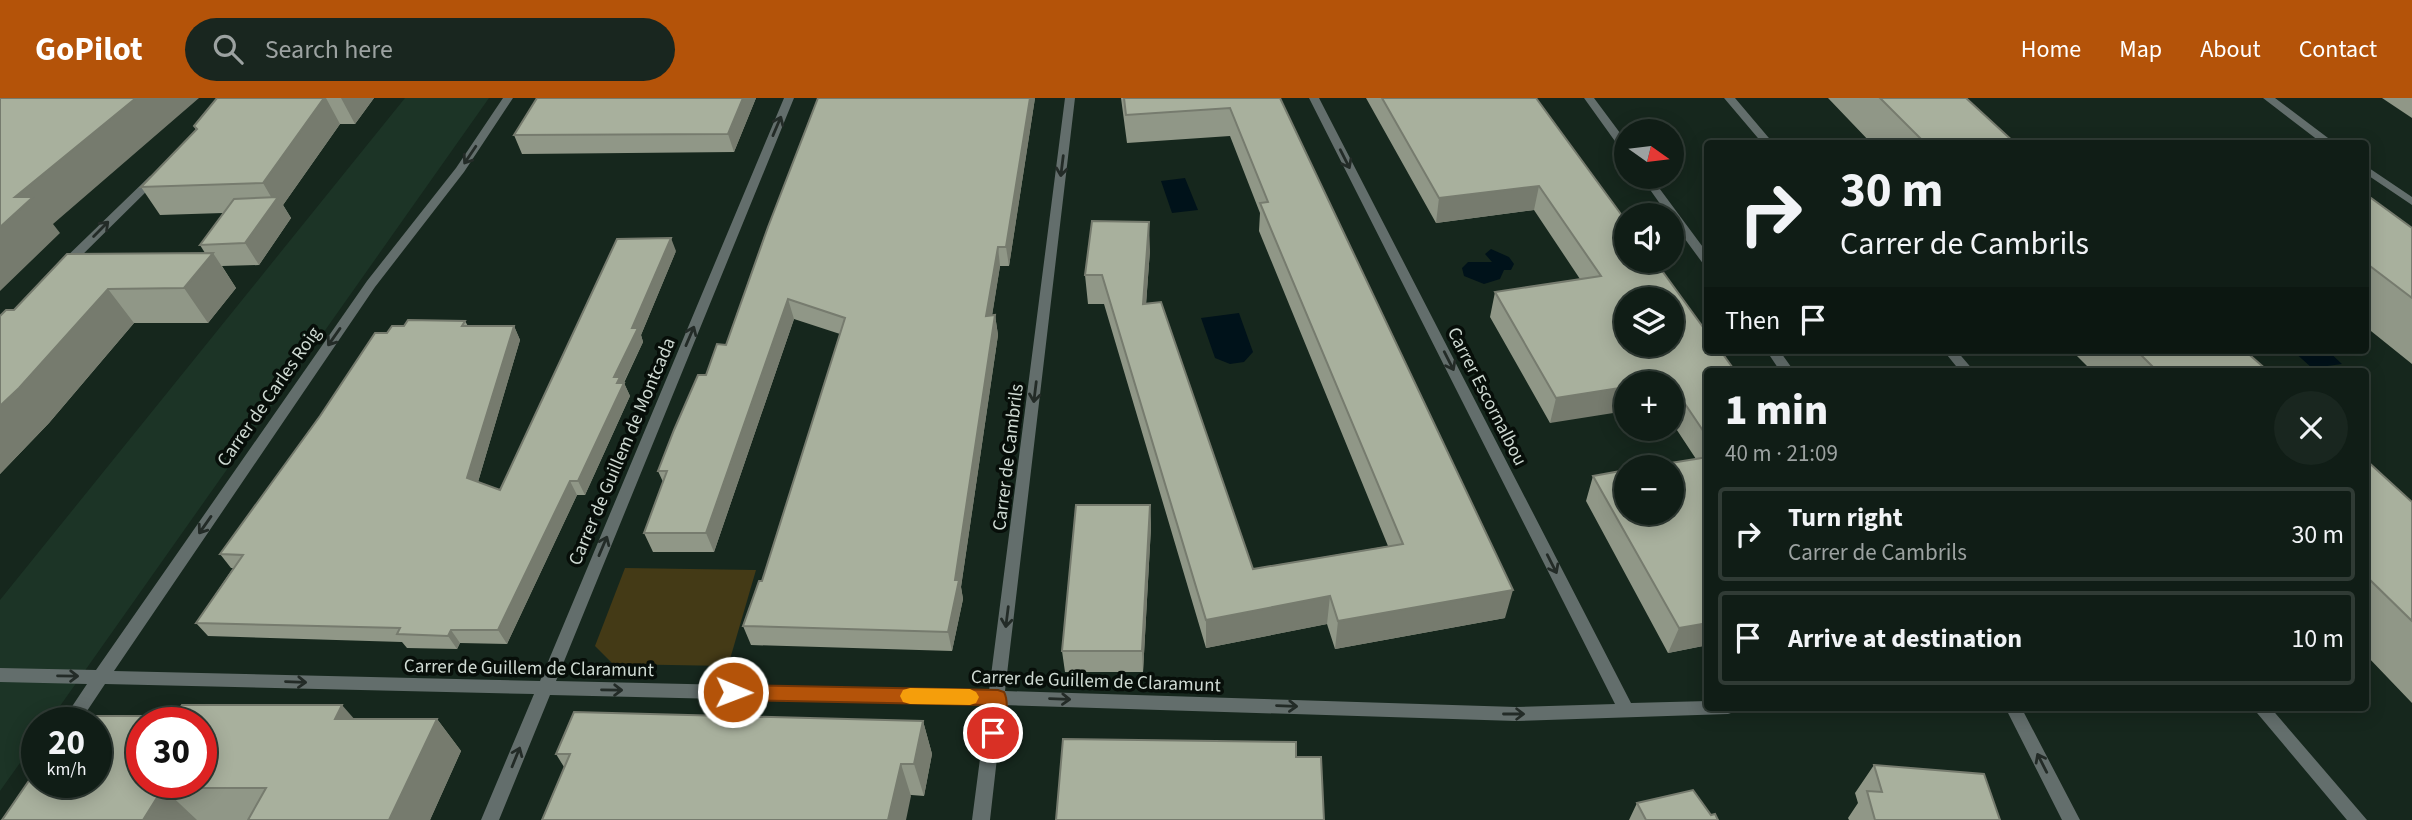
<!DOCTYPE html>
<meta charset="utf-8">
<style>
:root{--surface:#101d16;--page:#19261f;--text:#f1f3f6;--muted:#9ca2a1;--line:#303b35;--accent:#b45309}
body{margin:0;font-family:"Source Sans 3",sans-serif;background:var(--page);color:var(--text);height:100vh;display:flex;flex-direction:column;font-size:26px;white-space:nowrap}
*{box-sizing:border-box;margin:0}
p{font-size:23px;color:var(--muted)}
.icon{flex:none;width:38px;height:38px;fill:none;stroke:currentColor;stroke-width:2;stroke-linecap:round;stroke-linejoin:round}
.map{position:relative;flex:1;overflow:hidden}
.details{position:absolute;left:1704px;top:270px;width:665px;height:343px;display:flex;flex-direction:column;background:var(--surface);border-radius:7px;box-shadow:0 4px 18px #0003,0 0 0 2px var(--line)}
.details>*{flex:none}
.top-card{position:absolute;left:1704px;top:42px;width:665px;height:214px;border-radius:7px;box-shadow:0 4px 18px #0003,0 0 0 2px var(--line);background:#101d16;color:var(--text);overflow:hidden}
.needle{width:46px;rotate:104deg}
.controls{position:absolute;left:1614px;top:21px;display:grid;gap:14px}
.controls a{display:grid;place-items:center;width:70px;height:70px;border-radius:50%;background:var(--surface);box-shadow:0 4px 18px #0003,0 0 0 2px var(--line);font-size:35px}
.speed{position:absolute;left:21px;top:609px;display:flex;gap:14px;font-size:35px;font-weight:700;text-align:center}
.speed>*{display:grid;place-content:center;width:91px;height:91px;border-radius:50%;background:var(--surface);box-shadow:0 4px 18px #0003,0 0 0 2px var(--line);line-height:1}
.speed small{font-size:18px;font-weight:400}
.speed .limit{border:10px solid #d22;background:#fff;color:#111}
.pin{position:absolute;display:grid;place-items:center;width:60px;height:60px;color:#fff;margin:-30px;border:4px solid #fff;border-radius:50%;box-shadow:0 2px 7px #0007}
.me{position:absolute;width:77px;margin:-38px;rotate:91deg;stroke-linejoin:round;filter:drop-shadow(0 0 5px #0008)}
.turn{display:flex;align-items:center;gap:24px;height:147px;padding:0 21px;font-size:32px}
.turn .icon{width:91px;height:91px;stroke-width:2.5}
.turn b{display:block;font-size:49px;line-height:60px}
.then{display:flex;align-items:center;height:66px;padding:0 21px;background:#0003;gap:14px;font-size:26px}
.round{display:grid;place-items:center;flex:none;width:74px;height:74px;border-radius:37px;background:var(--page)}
.summary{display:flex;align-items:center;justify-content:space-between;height:119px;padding:0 21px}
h1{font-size:42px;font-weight:800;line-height:52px}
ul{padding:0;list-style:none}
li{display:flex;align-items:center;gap:21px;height:94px;margin:0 14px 10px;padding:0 7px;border:4px solid var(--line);border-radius:7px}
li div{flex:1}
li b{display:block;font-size:26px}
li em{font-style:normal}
header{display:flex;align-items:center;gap:42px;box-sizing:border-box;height:98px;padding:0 35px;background:var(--accent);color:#fff}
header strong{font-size:33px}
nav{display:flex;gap:38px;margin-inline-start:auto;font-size:24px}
.search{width:490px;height:63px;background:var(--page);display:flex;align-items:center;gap:18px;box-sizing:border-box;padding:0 24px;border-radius:38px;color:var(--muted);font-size:26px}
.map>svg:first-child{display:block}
.built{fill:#1c3426}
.green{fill:#443a16}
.water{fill:#00121a}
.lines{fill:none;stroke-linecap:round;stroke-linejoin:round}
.minor{fill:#636e6c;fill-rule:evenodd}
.wall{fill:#909787}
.shaded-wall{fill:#767b6e}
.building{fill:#a8b09d;stroke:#767b6e;stroke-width:2;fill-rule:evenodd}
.oneway{stroke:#232b27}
.route{fill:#b45309;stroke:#753606;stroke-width:2}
.slow{fill:#f59e0b}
.labels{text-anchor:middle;stroke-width:7;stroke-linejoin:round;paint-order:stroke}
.street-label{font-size:19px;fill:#cfdad3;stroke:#070e09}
</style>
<header>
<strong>GoPilot</strong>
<div class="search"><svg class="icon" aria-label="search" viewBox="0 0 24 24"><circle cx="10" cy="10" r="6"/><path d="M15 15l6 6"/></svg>Search here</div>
<nav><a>Home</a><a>Map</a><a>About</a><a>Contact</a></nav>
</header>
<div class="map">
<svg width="2412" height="722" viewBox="0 0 2412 722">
<rect width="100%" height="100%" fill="#16271d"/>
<!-- built -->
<path class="built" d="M 405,0 L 489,0 L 48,625 L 37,625 L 37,641 L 0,693 L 0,502 Z"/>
<!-- green -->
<path class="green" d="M 625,470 L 756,472 L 728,568 L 613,566 L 595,548 Z"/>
<!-- water -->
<path class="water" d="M 1185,80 L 1198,112 L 1172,115 L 1161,83 Z
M 1491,151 L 1509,159 L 1514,166 L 1511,172 L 1504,172 L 1500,181 L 1484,186 L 1464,178 L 1462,170 L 1468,164 L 1492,164 L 1485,156 Z
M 1239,215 L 1253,254 L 1244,264 L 1230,266 L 1215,260 L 1201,220 Z
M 2292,252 L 2327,252 L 2342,266 L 2312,270 Z"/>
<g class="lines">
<!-- minor -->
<path class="minor" d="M 503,0 L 513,0 L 464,74 L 375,189 L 114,573 L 540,583 L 784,0 L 794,0 L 556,583 L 989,593 L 1065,0 L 1075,0 L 1005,593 L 1516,609 L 1615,606 L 1309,0 L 1319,0 L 1631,605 L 1708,603 L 1708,609 L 1736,609 L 1734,614 L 1728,616 L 1516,623 L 1003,607 L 990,722 L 972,722 L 987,607 L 550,597 L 499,722 L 481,722 L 534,596 L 105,586 L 79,625 L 61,625 L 87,586 L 0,584 L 0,570 L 96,572 L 367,183 L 456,70 Z
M 1584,0 L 1594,0 L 1626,43 L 1626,54 L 1622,53 Z
M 1724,0 L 1735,0 L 1774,46 L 1763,46 Z
M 2263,0 L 2275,0 L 2336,46 L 2323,46 Z
M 2366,68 L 2412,99 L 2412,107 L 2366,76 Z
M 154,77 L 158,78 L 158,82 L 67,172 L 59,172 L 57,169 L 59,166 L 150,78 Z
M 1641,79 L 1651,79 L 1708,156 L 1708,168 L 1704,167 L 1671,122 L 1671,117 L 1668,117 Z
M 1766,252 L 1779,252 L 1794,273 L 1780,273 Z
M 1943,252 L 1956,252 L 1974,273 L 1960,273 Z
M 2005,609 L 2021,609 L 2080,722 L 2062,722 Z
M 2252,609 L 2270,609 L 2367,722 L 2347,722 Z"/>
</g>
<!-- wall -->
<path class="wall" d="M 217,0 L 374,0 L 355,26 L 340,26 L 283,107 L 291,120 L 259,167 L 222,168 L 236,190 L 208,225 L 134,225 L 49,325 L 0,376 L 0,218 L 14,212 L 205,155 L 200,147 L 223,115 L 160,117 L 141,89 L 196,32 L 194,28 Z
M 537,0 L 756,0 L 734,54 L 522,56 L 514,37 Z
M 1035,0 L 1009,168 L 1000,168 L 992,217 L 995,217 L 998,237 L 961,489 L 963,501 L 952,553 L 751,547 L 743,528 L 762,483 L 840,236 L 794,221 L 714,454 L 653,454 L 644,435 L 663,384 L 658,373 L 706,277 L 726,247 Z
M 1121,0 L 1280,0 L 1505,520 L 1335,551 L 1327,526 L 1206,550 L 1104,206 L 1088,206 L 1085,177 L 1150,152 L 1146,206 L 1253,471 L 1388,448 L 1259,133 L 1260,115 L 1230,38 L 1127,45 Z
M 1366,0 L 1536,0 L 1708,273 L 1708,547 L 1668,555 L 1586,403 L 1593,378 L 1696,361 L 1671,323 L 1671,285 L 1626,285 L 1550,325 L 1490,219 L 1495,194 L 1580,181 L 1534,112 L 1436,125 Z
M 1828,0 L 1966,0 L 2016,46 L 1872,46 Z
M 2382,0 L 2412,0 L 2412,20 Z
M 2366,100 L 2412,130 L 2412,266 L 2366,229 Z
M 676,153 L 641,237 L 643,244 L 624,285 L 630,298 L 585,397 L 577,397 L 507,546 L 460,545 L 457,551 L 407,550 L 402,544 L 208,538 L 196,525 L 233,470 L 231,470 L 220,456 L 387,235 L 404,228 L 465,223 L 468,228 L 514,228 L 520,242 L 478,384 L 500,392 Z
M 2071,252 L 2244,252 L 2268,273 L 2092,273 Z
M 2366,362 L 2412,404 L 2412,605 L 2366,557 Z
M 1150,407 L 1151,429 L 1143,574 L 1065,574 L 1062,553 Z
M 354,621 L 437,621 L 461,653 L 430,722 L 2,722 Z
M 923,623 L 932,656 L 924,698 L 564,669 L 556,656 Z
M 1874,667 L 2000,722 L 1849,722 L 1848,720 L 1858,705 L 1855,695 Z
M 1637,705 L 1711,717 L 1718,722 L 1629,722 Z"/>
<!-- shaded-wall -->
<path class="shaded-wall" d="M 136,0 L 199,0 L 53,126 L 60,135 L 0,193 L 0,129 L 15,99 Z
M 324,0 L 326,0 L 340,26 L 283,107 L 291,120 L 259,167 L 245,145 L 274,104 L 263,85 Z
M 341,0 L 374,0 L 355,26 Z
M 743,0 L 756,0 L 734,54 L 728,36 Z
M 1030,0 L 1035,0 L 1009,168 L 1006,149 Z
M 1539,88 L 1534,112 L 1436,125 L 1439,100 Z
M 1149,124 L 1150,152 L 1144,235 L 1143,206 Z
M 671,140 L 676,153 L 641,237 L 643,244 L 623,286 L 624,285 L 630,298 L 585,397 L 578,383 L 614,279 L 632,230 Z
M 998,149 L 1000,168 L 989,237 L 986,218 Z
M 213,155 L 236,190 L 208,225 L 184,190 Z
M 108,191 L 134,225 L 49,325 L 0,376 L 0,308 Z
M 788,201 L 794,221 L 714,454 L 706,435 Z
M 995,217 L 998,237 L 961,489 L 963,501 L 952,553 L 948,534 L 955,482 Z
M 514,228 L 520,242 L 475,394 L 467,380 Z
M 1669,282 L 1668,285 L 1649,285 Z
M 1626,289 L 1626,313 L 1550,325 L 1556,300 Z
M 570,383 L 577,397 L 507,546 L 498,532 Z
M 1150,407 L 1151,429 L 1143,574 L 1142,553 Z
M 1513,492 L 1505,520 L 1335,551 L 1338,523 Z
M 1330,498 L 1327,526 L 1206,550 L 1206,522 Z
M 1708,525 L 1708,547 L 1668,555 L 1679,530 Z
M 451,532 L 460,545 L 457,551 L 448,538 Z
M 342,607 L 370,639 L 335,621 Z
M 437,621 L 461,653 L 430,722 L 389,722 Z
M 923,623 L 932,656 L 924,698 L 914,666 Z
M 901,666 L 911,698 L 906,722 L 888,722 Z
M 163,690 L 197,722 L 143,722 Z"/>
<!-- building -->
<path class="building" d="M 0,0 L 136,0 L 15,99 L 33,99 L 0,129 Z
M 217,0 L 324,0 L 263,85 L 141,89 L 197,31 L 194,28 Z
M 537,0 L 743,0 L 728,36 L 514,37 Z
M 818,0 L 1030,0 L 1006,149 L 998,149 L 986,218 L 995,217 L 955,482 L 959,482 L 948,534 L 743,528 L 759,483 L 762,483 L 845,220 L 788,201 L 706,435 L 644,435 L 667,373 L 658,373 L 674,332 L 698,277 L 706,277 L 717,246 L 726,247 L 768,129 Z
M 1124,0 L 1280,0 L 1513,492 L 1338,523 L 1330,498 L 1206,522 L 1102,177 L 1085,177 L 1092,123 L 1149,124 L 1143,206 L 1161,204 L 1253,471 L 1403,446 L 1260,105 L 1268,104 L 1230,10 L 1126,17 Z
M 1382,0 L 1536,0 L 1626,123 L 1626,163 L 1655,163 L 1708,236 L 1708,252 L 1720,252 L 1735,273 L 1708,273 L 1708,340 L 1669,282 L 1649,285 L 1626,285 L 1626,289 L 1556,300 L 1495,194 L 1601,178 L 1539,88 L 1439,100 ZM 1626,201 L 1671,201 L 1671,247 L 1626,247 Z
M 1880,0 L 1966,0 L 2016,46 L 1926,46 Z
M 278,99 L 245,145 L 200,147 L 234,101 Z
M 2366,100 L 2371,100 L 2412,130 L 2412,200 L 2366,165 Z
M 671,140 L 632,230 L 638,230 L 614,279 L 620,279 L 617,285 L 624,285 L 578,383 L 570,383 L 498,532 L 451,532 L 448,538 L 397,536 L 400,530 L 196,525 L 243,457 L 220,456 L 320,318 L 375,235 L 387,235 L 392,228 L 404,228 L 408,222 L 465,223 L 462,228 L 514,228 L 467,380 L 500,392 L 617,141 Z
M 213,155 L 184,190 L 108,191 L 19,290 L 0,308 L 0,218 L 6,212 L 14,212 L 67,156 Z
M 2136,252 L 2244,252 L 2268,273 L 2157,273 Z
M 1708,359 L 1708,525 L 1679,530 L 1593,378 L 1626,372 L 1626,415 L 1671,415 L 1671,369 L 1646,369 Z
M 2366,362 L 2412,404 L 2412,523 L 2366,478 Z
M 1076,407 L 1150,407 L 1142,553 L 1062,553 Z
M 182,607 L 342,607 L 335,621 L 437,621 L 389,722 L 248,722 L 266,690 L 163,690 L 143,722 L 2,722 L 37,671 L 37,684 L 96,684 L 96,625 L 69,625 L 74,618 L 175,618 ZM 142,625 L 201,625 L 201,684 L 142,684 Z
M 574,614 L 923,623 L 914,666 L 901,666 L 888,722 L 542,722 L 570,656 L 556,656 Z
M 1063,641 L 1296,644 L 1296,659 L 1321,659 L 1324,722 L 1056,722 Z
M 1874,667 L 1984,676 L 2000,722 L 1875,722 L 1867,693 L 1882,694 Z
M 1693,692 L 1711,717 L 1715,716 L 1718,722 L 1646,722 L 1637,705 Z"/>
<!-- one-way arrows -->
<defs><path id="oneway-shaft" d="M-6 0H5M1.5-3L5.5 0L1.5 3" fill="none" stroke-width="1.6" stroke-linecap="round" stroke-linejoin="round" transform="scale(1.75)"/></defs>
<g class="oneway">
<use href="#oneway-shaft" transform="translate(777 28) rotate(-67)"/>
<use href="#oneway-shaft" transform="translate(470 57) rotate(124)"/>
<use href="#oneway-shaft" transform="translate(1345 61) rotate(63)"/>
<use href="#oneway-shaft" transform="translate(1062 68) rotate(97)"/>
<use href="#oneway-shaft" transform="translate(101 131) rotate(-45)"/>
<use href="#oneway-shaft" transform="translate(690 238) rotate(-67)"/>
<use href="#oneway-shaft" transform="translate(334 239) rotate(125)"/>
<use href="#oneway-shaft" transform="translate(1449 263) rotate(63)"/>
<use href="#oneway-shaft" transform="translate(1035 294) rotate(97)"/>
<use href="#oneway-shaft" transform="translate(205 427) rotate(125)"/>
<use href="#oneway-shaft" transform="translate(603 448) rotate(-67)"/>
<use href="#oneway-shaft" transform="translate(1552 466) rotate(63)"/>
<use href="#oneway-shaft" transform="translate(1007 519) rotate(97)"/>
<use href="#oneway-shaft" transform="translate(68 578) rotate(1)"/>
<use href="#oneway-shaft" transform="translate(296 584) rotate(2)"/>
<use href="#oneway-shaft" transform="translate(612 592) rotate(1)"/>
<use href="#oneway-shaft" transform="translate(1060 601) rotate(2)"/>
<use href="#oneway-shaft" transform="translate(1287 608) rotate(2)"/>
<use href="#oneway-shaft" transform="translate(1514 616)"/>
<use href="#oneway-shaft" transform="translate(516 659) rotate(-68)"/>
<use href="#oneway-shaft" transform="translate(2042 665) rotate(-117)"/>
</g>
<!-- route -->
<path class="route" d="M 733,587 L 998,592 L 1004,594 C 1010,605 1005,630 1000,641 L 986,641 L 983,635 L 987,607 L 733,602 L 727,600 L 724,594 L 727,589 Z"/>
<!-- slow -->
<path class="slow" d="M 910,590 L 970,591 L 976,594 L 979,599 L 976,605 L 970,607 L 910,606 L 903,604 L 900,598 L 903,592 Z"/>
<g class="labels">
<!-- street labels -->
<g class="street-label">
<text transform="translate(268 298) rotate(-55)" y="7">Carrer de Carles Roig</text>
<text transform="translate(1488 298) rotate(63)" y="7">Carrer Escornalbou</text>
<text transform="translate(621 353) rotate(-67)" y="7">Carrer de Guillem de Montcada</text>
<text transform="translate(1007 359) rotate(-83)" y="7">Carrer de Cambrils</text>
<text transform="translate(529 569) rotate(1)" y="7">Carrer de Guillem de Claramunt</text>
<text transform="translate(1096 582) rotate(2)" y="7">Carrer de Guillem de Claramunt</text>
</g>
</g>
</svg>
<div class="controls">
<a><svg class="needle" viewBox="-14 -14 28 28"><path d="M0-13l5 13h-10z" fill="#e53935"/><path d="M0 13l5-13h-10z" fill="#9ca2a1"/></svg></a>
<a><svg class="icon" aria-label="sound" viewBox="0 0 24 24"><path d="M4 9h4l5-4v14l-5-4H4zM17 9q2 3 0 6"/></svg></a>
<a><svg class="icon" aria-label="layers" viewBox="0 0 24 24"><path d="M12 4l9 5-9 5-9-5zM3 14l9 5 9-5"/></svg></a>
<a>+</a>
<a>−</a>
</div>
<div class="speed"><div>20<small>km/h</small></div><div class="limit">30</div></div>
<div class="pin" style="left:993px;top:635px;background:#d93025"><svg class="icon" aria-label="arrive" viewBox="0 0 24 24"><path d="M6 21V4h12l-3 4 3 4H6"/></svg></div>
<svg class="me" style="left:733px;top:594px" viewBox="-20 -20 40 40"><circle r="17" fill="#b45309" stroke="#fff" stroke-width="3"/><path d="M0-11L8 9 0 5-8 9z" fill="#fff"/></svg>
<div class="top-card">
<div class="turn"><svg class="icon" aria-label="right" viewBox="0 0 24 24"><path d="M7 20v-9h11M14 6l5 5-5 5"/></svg><div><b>30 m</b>Carrer de Cambrils</div></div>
<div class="then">Then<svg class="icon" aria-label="arrive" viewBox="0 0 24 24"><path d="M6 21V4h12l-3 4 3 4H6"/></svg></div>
</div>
<section class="details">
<div class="summary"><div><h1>1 min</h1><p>40 m · 21:09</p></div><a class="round"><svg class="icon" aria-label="close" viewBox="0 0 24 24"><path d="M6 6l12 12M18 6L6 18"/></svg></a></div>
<ul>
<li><svg class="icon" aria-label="right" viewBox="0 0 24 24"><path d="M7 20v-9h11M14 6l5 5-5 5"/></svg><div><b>Turn right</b><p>Carrer de Cambrils</p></div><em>30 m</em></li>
<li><svg class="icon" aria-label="arrive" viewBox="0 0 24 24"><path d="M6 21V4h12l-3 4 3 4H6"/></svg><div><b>Arrive at destination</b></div><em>10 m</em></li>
</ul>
</section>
</div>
